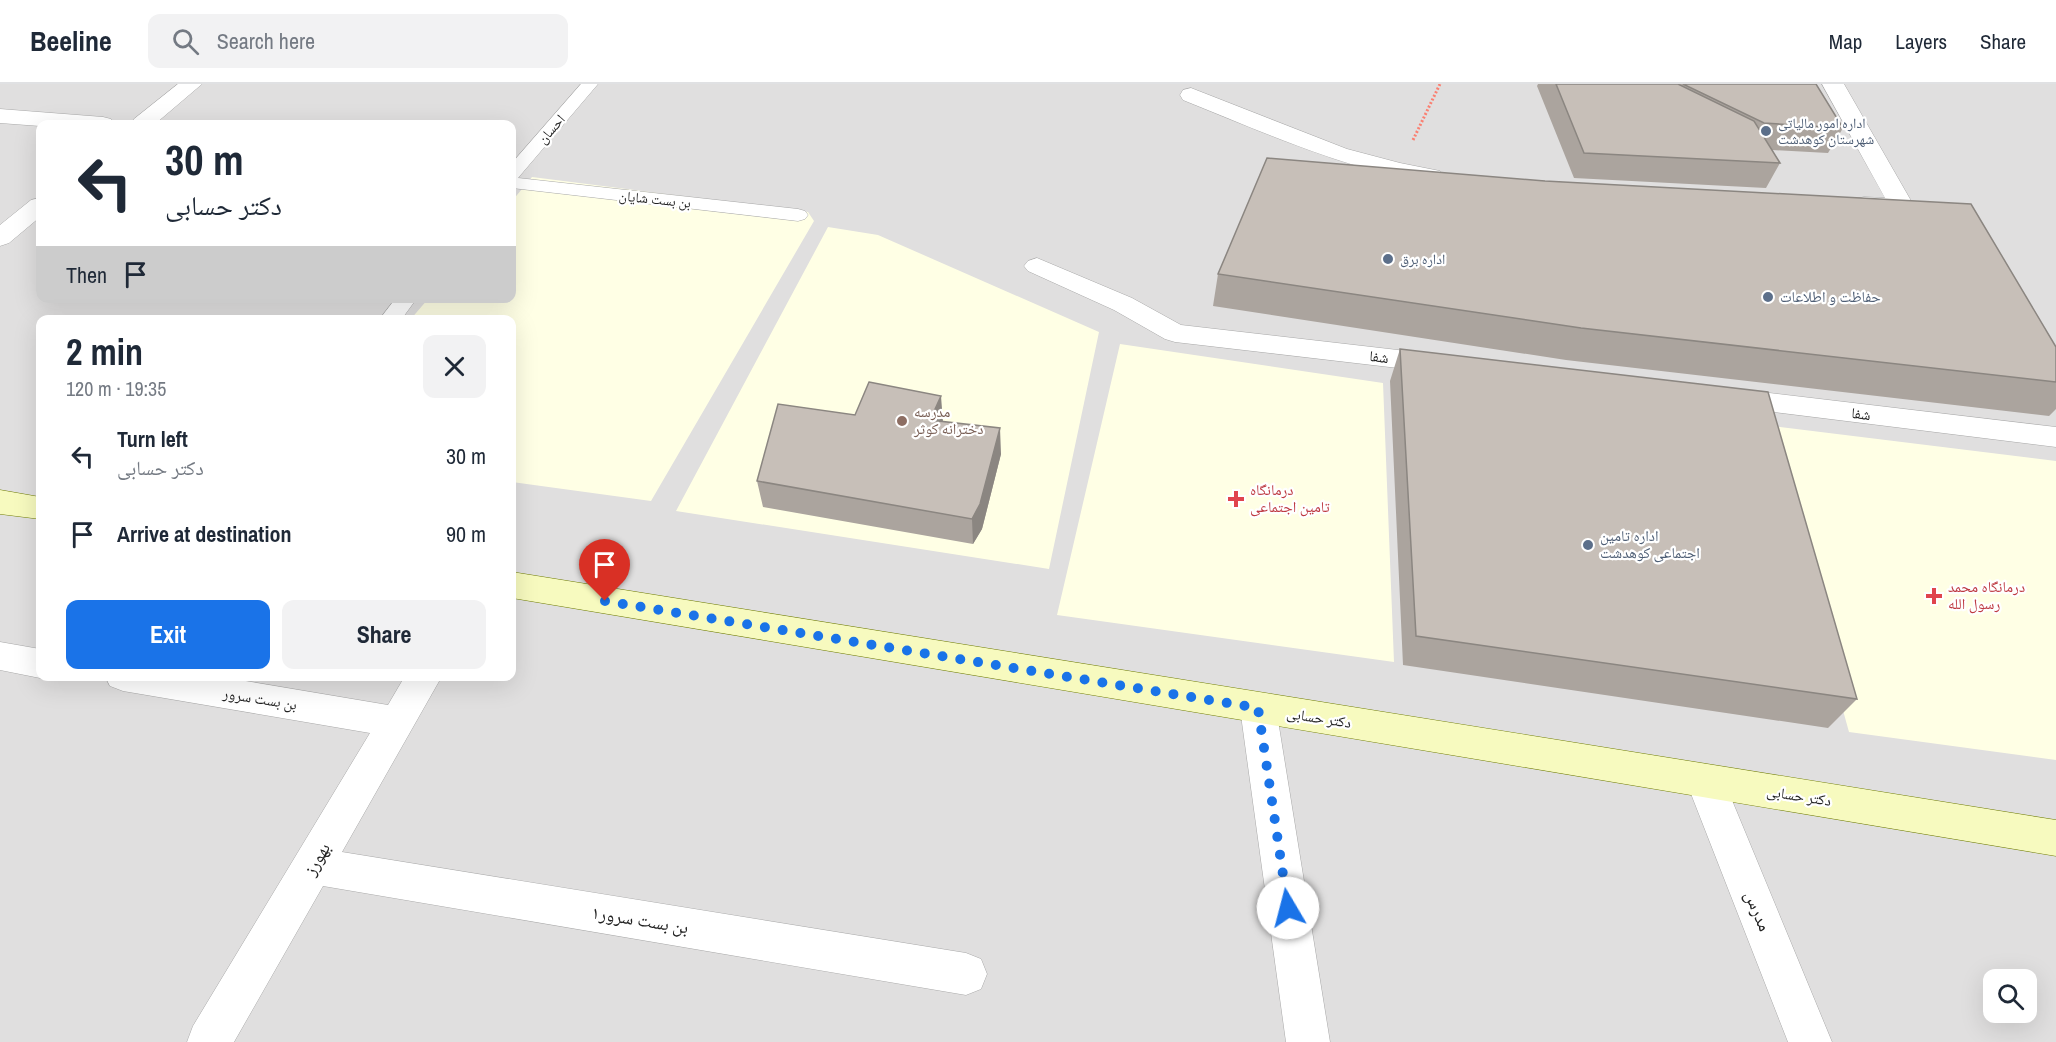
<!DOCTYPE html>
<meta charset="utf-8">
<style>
:root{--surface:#fff;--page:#f2f2f3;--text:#1f2937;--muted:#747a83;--line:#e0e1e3;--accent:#1a73e8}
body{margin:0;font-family:"Archivo Narrow","Noto Naskh Arabic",sans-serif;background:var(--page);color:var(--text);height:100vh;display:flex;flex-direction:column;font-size:22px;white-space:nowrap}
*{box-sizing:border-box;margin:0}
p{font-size:20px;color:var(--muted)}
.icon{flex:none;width:33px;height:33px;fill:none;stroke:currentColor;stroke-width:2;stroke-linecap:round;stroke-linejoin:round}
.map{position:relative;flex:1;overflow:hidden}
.sheet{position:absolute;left:36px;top:231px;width:480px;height:366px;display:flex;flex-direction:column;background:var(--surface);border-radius:12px;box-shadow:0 6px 24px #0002}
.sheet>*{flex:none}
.top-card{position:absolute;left:36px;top:36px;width:480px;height:183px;border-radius:12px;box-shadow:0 6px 24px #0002;background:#fff;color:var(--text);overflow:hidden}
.controls{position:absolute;left:1983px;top:885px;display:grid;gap:12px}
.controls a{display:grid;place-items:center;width:54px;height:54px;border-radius:12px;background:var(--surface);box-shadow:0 6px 24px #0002;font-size:30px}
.pin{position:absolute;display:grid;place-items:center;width:51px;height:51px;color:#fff;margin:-62px -26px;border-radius:50% 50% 50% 0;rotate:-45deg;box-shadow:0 0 6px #0007}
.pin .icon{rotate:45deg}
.me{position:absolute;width:66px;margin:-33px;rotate:352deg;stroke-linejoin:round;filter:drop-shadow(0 0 4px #0008)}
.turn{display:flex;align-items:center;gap:21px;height:126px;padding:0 30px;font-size:27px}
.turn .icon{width:78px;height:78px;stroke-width:2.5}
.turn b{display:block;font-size:42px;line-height:51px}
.then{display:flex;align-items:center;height:57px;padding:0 30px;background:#0003;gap:12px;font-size:22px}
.round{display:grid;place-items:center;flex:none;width:63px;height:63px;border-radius:12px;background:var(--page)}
.headline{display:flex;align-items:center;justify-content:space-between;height:102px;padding:0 30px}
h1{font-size:36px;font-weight:700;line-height:45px}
.action{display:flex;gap:12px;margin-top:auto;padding:12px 30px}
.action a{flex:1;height:69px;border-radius:12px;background:var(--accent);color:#fff;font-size:24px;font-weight:700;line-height:69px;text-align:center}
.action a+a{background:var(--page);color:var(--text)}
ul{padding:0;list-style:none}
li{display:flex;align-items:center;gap:18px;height:78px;padding:0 30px}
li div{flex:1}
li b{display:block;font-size:22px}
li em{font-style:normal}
header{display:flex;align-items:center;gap:36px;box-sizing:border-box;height:84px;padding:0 30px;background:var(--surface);border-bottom:2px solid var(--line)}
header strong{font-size:28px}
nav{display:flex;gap:33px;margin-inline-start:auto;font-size:21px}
.search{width:420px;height:54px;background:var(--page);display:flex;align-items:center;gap:15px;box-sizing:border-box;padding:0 21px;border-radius:12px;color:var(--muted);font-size:22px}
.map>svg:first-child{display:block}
.residential{fill:#e0dfdf;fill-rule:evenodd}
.education{fill:#ffffe5}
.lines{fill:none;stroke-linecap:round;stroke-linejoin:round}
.service-casing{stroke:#a9a9a9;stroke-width:1}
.minor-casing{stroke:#a9a9a9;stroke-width:1}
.tertiary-casing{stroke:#a9a9a9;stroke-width:1}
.secondary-casing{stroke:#707d05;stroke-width:1}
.path{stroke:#fa8072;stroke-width:3;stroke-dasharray:2 2;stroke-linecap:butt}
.service{fill:#fff;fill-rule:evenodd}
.minor{fill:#fff;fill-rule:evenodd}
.tertiary{fill:#fff;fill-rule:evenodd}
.secondary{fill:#f7fabf;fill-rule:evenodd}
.wall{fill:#aba49e}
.shaded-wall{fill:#8b8681}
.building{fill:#c7bfb8;stroke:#8b8681;stroke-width:1.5}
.route{stroke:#1a73e8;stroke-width:10;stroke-dasharray:0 18}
.service-dot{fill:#5c6f8a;stroke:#fff;stroke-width:2}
.education-dot{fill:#8d6e63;stroke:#fff;stroke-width:2}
.health-dot{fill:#e0444e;stroke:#fff;stroke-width:2}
.labels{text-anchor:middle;stroke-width:4.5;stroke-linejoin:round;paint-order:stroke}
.far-service-label{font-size:14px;fill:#4e5e75;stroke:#fff;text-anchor:start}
.far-street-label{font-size:14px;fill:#222;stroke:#fff}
.service-label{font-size:15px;fill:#4e5e75;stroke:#fff;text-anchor:start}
.street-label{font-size:15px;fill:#222;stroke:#fff}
.education-label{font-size:15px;fill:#785e54;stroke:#fff;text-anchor:start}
.health-label{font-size:15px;fill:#be3a42;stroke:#fff;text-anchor:start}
.near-street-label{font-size:18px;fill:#222;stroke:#fff}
</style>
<header>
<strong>Beeline</strong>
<div class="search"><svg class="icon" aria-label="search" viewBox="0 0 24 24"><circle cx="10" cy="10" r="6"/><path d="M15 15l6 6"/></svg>Search here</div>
<nav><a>Map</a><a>Layers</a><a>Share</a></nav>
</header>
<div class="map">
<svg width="2056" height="958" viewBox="0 0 2056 958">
<rect width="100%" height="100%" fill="#f2efe9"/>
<!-- residential -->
<path class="residential" d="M 0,0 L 2056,0 L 2056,958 L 0,958 ZM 40,40 L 512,40 L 512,214 L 40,214 ZM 40,236 L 512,236 L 512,592 L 40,592 ZM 1994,896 L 2026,896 L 2026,928 L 1994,928 Z"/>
<!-- education -->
<path class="education" d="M 532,93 L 808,128 L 814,137 L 651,417 L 512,398 L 512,236 L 410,236 L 428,215 L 512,214 L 512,117 Z
M 828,143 L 878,151 L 1099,248 L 1049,485 L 676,427 Z
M 1120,260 L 1383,299 L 1394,578 L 1057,531 Z
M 1764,341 L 2056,377 L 2056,676 L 1849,648 Z"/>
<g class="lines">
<!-- service casing -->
<g class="service-casing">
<path id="service" d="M 581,0 L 598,0 L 518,94 L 798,125 L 805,127 L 808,131 L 805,135 L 798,137 L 512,104 L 512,79 Z
M 396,214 L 417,214 L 401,236 L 379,236 Z"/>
</g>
<!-- minor casing -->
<g class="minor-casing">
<path id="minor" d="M 1822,0 L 1844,0 L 1914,122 L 1911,127 L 1902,129 L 1855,125 L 1852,120 L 1855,115 L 1864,113 L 1885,114 Z
M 1191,4 L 1347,65 L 1400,79 L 1440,87 L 1444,92 L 1440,97 C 1424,101 1403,94 1386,90 C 1316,72 1250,43 1183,16 L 1180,11 L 1183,6 Z
M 0,25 L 103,33 L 111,35 L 114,40 L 40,42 L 0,39 Z
M 0,558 L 40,565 L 40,592 L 43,592 L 40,594 L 0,586 Z
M 105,592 L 216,592 L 388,621 L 405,592 L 442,592 L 342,768 L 966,869 L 981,875 L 987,890 L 981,905 L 966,911 L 323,802 L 234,958 L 187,958 L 193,942 L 370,649 L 123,607 L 110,602 Z
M 1258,609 L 1271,613 L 1276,624 L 1330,958 L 1286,958 L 1240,624 L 1245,613 Z"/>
</g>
<!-- tertiary casing -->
<g class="tertiary-casing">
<path id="tertiary" d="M 178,0 L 202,0 L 155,40 L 131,40 L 134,35 Z
M 40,114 L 40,133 L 9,159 L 0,162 L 0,141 L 31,116 Z
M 1037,174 L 1132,214 L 1181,241 L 1441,271 L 1451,273 L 1455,280 L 1451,287 L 1441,289 L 1175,258 L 1165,255 L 1114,226 L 1028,187 L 1024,182 L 1028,177 Z
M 1727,304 L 2056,343 L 2056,363 L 1717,321 L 1712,314 L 1717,307 Z
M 1705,680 L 1719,685 L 1724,697 L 1832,958 L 1788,958 L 1686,697 L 1691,685 Z"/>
</g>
<!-- secondary casing -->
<g class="secondary-casing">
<path id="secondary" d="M 0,406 L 40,413 L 40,435 L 0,430 Z
M 512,488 L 2056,736 L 2056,772 L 512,514 Z"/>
</g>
<!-- path -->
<path class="path" d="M 1413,56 L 1440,0"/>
<!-- service -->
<use href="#service" class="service"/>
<!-- minor -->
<use href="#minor" class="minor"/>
<!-- tertiary -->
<use href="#tertiary" class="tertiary"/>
<!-- secondary -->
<use href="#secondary" class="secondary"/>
</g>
<!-- wall -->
<path class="wall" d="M 1538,0 L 1816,0 L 1843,44 L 1828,69 L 1772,66 L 1780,79 L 1766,104 L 1574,94 L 1537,2 Z
M 1218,190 L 2056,263 L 2056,325 L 2049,332 L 1566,276 L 1213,222 Z
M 1400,265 L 1857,615 L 1828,644 L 1403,581 L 1390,297 Z
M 855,331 L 943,337 L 1001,370 L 982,445 L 973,460 L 763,423 L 757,397 Z"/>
<!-- shaded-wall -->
<path class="shaded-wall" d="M 941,312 L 943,338 L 930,336 Z
M 1000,344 L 1001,370 L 982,445 L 973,460 L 972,435 Z"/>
<!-- building -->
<path class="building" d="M 1556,0 L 1678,0 L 1754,37 L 1780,79 L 1584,69 Z
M 1683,0 L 1816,0 L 1843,44 L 1764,39 Z
M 1267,74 L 1545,97 L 1971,120 L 2056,263 L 2056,298 L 1581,244 L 1218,190 Z
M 1400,265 L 1768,308 L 1857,615 L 1416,552 Z
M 869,298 L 941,312 L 930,336 L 1000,344 L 980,420 L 972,435 L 757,397 L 778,320 L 855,331 Z"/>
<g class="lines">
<!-- route -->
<path class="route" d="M 605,517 L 1258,624 L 1288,824"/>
</g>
<!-- markers -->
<g class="service-dot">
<circle cx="1766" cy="47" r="6"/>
<circle cx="1388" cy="175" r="6"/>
<circle cx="1768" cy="213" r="6"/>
<circle cx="1588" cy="461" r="6"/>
</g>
<circle class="education-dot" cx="902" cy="337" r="6"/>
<g class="health-dot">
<path d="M1233 406h6v6h6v6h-6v6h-6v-6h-6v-6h6z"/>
<path d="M1931 503h6v6h6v6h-6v6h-6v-6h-6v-6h6z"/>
</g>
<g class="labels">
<!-- far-service labels -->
<g class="far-service-label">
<text x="1778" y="44">اداره امور مالیاتی<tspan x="1778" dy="16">شهرستان کوهدشت</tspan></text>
<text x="1400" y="180">اداره برق</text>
</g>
<!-- far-street labels -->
<g class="far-street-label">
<text transform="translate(551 45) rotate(-49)" y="5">احسان</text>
<text transform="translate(655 115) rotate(6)" y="5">بن بست شایان</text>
</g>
<!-- service labels -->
<g class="service-label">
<text x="1780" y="218">حفاظت و اطلاعات</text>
<text x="1600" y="457">اداره تامین<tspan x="1600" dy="17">اجتماعی کوهدشت</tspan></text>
</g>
<!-- street labels -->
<g class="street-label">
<text transform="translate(1379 273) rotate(7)" y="5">شفا</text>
<text transform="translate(1861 330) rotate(7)" y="5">شفا</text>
<text transform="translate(260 615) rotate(9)" y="5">بن بست سرور</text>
<text transform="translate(1319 634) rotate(9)" y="5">دکتر حسابی</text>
<text transform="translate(1799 712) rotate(9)" y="5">دکتر حسابی</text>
</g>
<!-- education labels -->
<g class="education-label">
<text x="914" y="333">مدرسه<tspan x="914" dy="17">دخترانه کوثر</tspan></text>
</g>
<!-- health labels -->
<g class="health-label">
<text x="1250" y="411">درمانگاه<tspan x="1250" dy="17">تامین اجتماعی</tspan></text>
<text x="1948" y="508">درمانگاه محمد<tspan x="1948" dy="17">رسول الله</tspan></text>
</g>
<!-- near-street labels -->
<g class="near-street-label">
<text transform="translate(317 775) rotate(-60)" y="6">بهورز</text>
<text transform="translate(1758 827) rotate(68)" y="6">مدرس</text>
<text transform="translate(640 836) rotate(9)" y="6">بن بست سرور۱</text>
</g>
</g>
</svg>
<div class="controls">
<a><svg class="icon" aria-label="search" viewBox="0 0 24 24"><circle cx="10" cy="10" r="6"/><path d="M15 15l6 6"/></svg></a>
</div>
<div class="pin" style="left:605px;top:517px;background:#d93025"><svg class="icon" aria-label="arrive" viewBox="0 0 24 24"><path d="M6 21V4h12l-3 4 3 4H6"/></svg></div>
<svg class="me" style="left:1288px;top:824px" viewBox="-20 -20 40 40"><circle r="19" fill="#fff"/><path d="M0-13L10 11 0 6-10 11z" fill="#1a73e8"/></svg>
<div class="top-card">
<div class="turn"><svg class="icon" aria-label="left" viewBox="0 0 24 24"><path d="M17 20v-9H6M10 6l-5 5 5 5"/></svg><div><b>30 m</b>دکتر حسابی</div></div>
<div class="then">Then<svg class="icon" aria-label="arrive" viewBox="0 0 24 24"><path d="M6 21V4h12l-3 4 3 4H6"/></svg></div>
</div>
<section class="sheet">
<div class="headline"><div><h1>2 min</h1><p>120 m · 19:35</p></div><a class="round"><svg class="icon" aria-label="close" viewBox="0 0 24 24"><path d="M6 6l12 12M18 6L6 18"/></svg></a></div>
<ul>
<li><svg class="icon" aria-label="left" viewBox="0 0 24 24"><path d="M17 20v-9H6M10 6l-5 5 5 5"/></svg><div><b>Turn left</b><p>دکتر حسابی</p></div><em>30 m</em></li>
<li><svg class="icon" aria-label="arrive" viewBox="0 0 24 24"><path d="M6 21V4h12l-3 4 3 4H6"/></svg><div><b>Arrive at destination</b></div><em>90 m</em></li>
</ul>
<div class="action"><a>Exit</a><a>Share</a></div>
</section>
</div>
